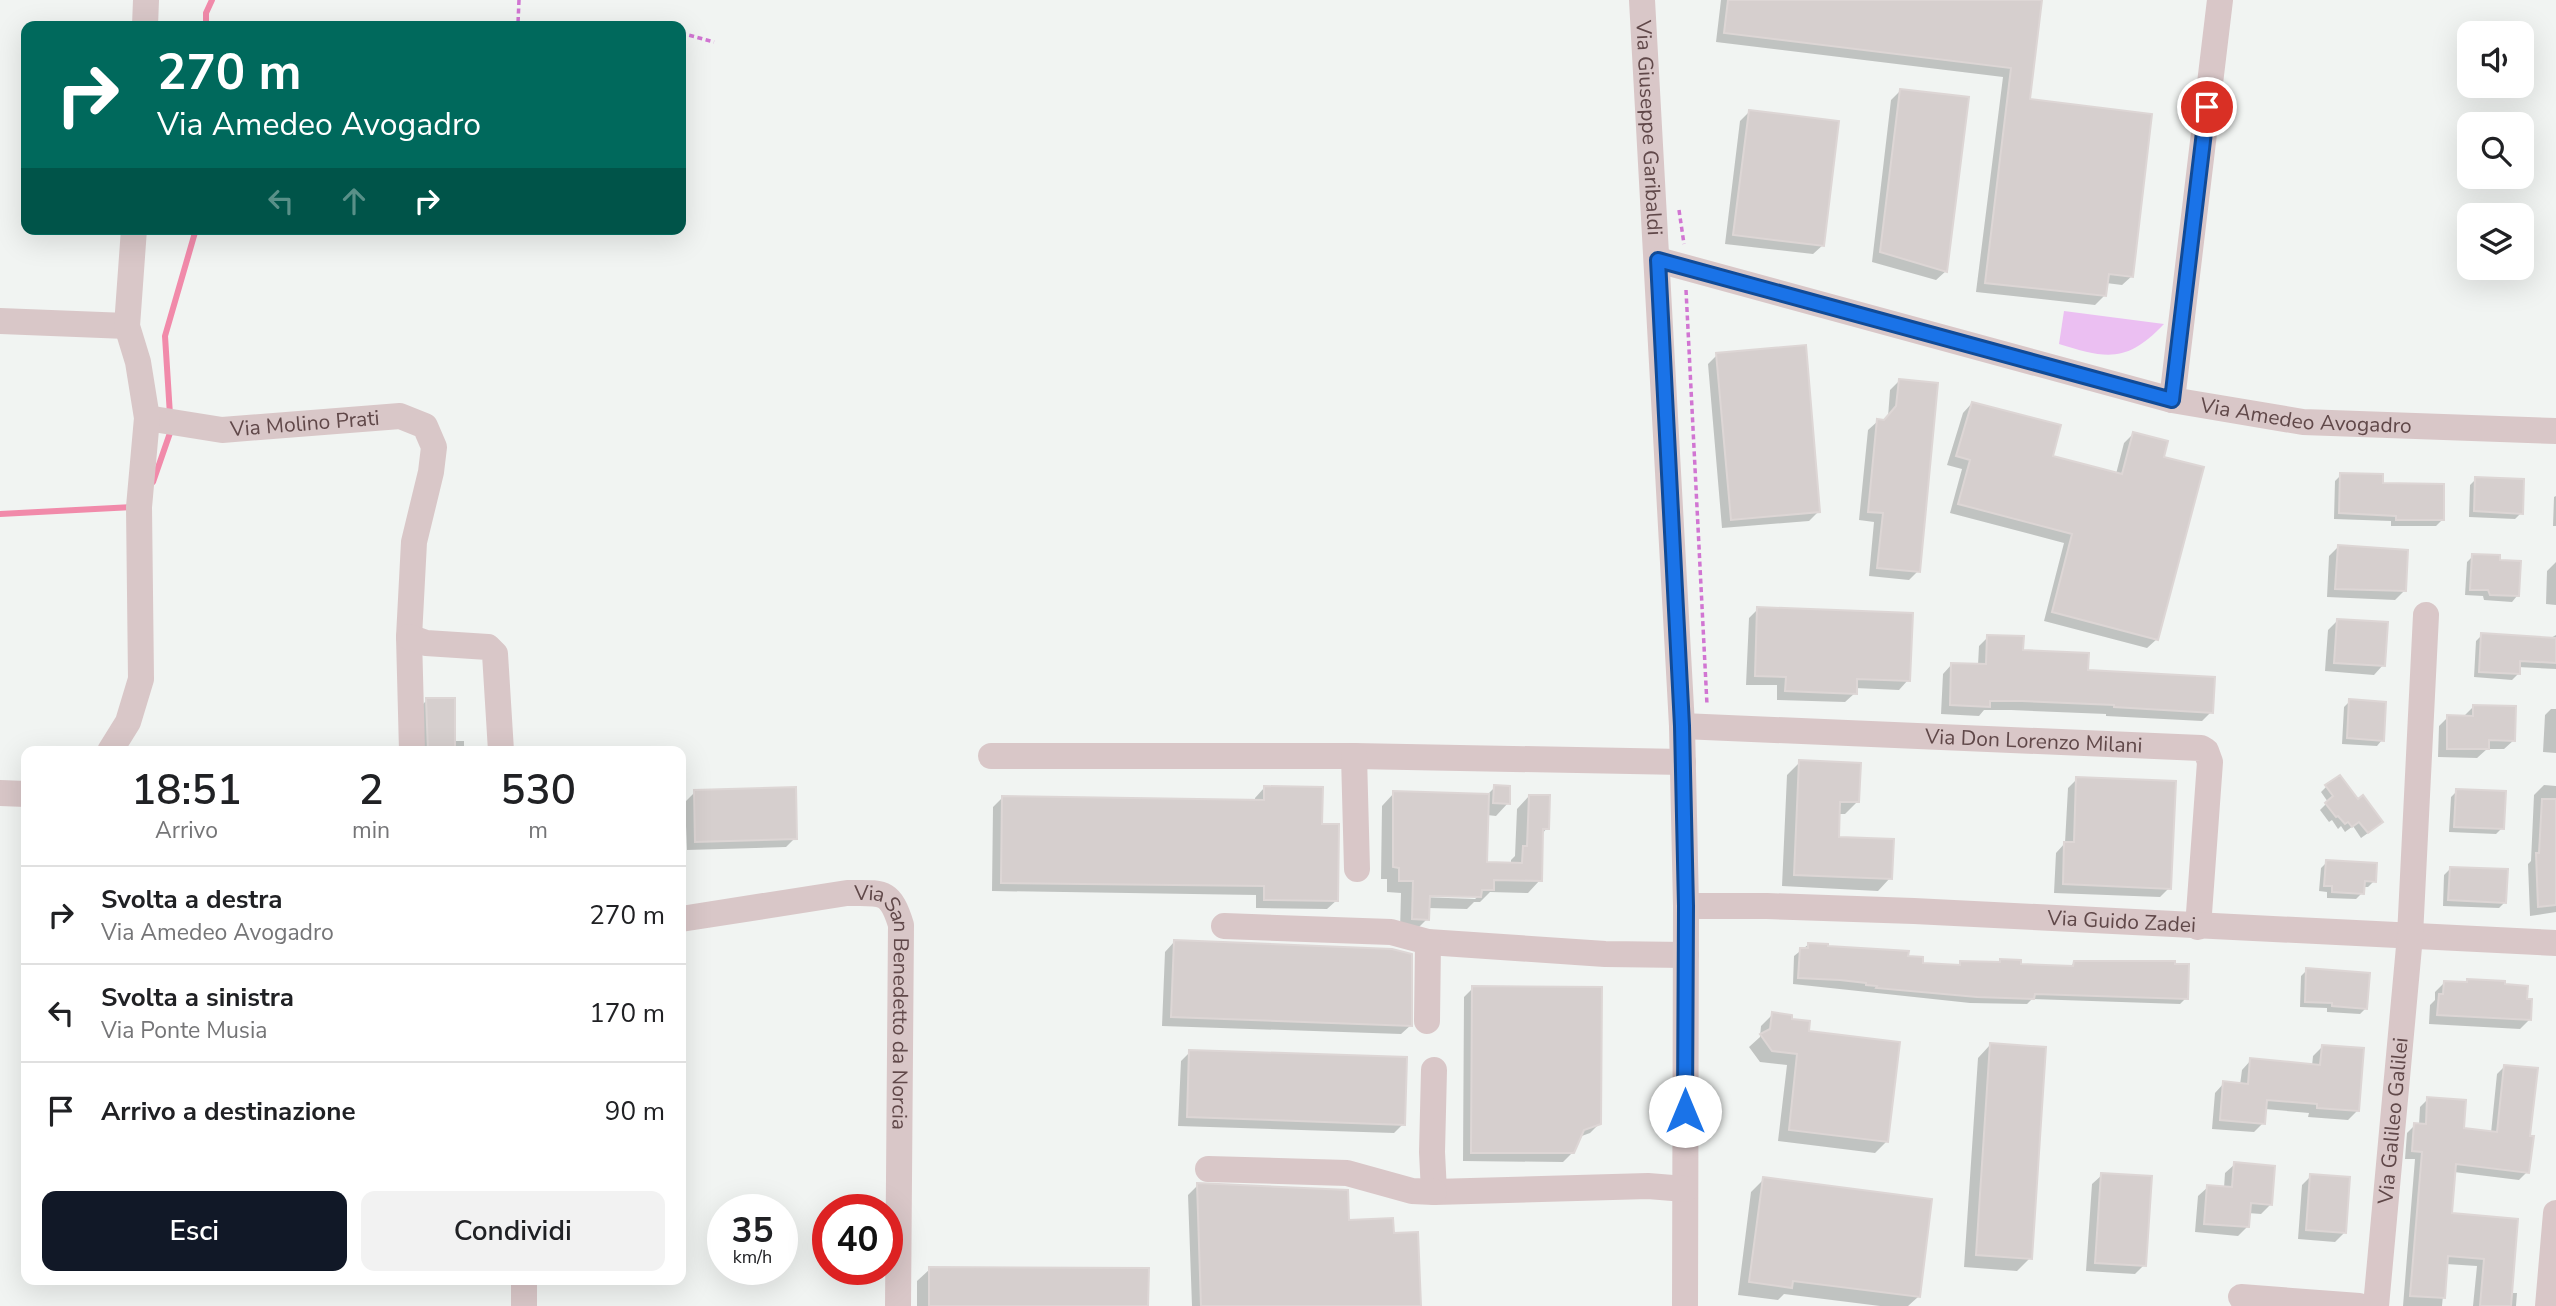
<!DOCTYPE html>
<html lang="it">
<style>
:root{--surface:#fff;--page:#f2f2f2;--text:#202124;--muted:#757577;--line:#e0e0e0;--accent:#111827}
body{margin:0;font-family:"Nunito Sans",sans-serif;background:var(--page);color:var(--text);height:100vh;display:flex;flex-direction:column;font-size:26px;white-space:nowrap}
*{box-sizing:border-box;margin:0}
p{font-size:23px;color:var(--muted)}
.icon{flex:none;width:38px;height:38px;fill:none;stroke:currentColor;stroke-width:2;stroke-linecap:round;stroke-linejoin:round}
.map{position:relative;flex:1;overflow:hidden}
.sheet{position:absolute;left:21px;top:746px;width:665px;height:539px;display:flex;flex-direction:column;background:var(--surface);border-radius:14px;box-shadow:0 7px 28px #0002}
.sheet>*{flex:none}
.hud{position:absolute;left:21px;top:21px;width:665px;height:214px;border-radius:14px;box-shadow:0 7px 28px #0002;background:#00695c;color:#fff;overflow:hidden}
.tools{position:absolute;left:2457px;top:21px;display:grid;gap:14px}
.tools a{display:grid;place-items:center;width:77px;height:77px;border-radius:14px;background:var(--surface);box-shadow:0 7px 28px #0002;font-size:35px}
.speed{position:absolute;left:707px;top:1194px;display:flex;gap:14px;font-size:35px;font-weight:700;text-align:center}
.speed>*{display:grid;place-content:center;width:91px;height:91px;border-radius:50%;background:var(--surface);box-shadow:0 7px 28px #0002;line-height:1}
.speed small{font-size:18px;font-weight:400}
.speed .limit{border:10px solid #d22;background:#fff;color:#111}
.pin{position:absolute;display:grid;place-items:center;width:60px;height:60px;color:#fff;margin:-30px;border:4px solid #fff;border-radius:50%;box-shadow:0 2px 7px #0007}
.me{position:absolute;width:77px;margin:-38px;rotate:0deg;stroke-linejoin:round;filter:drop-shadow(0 0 5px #0008)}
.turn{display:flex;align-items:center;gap:24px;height:147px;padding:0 21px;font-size:32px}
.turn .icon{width:91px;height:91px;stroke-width:2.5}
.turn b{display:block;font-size:49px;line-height:60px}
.lanes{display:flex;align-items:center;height:66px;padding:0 21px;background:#0003;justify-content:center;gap:35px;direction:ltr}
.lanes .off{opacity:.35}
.eta{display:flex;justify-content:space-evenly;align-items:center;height:119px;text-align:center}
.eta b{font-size:42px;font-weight:600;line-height:49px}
.primary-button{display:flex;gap:14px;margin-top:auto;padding:14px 21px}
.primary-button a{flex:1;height:80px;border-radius:14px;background:var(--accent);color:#fff;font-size:28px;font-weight:600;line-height:80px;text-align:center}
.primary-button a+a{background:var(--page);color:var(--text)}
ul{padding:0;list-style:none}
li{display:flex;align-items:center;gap:21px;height:98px;padding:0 21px;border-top:2px solid var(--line)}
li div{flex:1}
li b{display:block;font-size:26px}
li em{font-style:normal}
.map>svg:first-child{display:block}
.green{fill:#ebbff2}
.shadow{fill:#0003;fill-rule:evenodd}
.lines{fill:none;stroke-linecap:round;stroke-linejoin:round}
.stream{stroke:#f18aaa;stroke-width:6}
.building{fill:#d6cfce;stroke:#ddd6d5;stroke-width:2}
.path{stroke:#d175d2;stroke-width:3.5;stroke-dasharray:5 3.5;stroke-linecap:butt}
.minor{stroke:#d9c7c8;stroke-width:26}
.route-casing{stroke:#114b97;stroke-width:18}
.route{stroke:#1a73e8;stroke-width:12}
.labels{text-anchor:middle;stroke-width:7;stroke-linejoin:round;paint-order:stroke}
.street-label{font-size:21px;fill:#604849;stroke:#fff}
</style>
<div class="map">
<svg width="2556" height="1306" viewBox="0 0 2556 1306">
<rect width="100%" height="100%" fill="#f1f4f2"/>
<!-- green -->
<path class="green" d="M 2064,311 L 2164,324 C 2127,363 2107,359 2059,344 Z"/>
<!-- shadow -->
<path class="shadow" d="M 1721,0 L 2040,0 L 2028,100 L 2132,276 L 2122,285 L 2106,283 L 2104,296 L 2095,305 L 1976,292 L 2003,77 L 1716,42 Z
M 1901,90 L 1946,271 L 1936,280 L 1872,262 L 1891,100 Z
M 1749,112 L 1823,245 L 1813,254 L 1725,244 L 1740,121 Z
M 1717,355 L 1818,512 L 1809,521 L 1722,528 L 1708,364 Z
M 1900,380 L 1918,571 L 1909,580 L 1869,576 L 1874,522 L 1859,520 L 1868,430 L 1878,421 L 1884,421 L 1888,417 L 1890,390 Z
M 1972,403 L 2051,457 L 2116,474 L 2124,443 L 2133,434 L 2162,458 L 2157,639 L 2147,648 L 2044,621 L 2064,543 L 1950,513 L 1962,469 L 1947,465 L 1963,413 Z
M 2341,475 L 2381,485 L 2442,520 L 2436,526 L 2391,526 L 2391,521 L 2334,519 L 2335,481 Z
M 2476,479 L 2521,513 L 2515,519 L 2469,517 L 2470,485 Z
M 2556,496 L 2556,526 L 2553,526 L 2554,497 Z
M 2338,547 L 2404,591 L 2395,600 L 2327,597 L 2329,556 Z
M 2473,556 L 2517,596 L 2512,602 L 2484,600 L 2483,596 L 2465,595 L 2467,562 Z
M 2556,562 L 2556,605 L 2546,604 L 2547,571 Z
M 1758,609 L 1908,680 L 1899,690 L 1855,688 L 1855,693 L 1845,702 L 1777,700 L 1777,685 L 1746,685 L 1749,618 Z
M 2337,621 L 2383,665 L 2374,675 L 2325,671 L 2328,630 Z
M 2482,635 L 2549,639 L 2556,635 L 2556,669 L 2518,667 L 2518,674 L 2512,680 L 2474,677 L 2476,641 Z
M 1988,637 L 2021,652 L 2211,712 L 2202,721 L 2106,716 L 2106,714 L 2011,710 L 1984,710 L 1979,716 L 1941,714 L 1943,674 L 1952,664 L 1978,665 L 1979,646 Z
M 427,700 L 454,741 L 464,741 L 464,751 L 419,751 L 418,709 Z
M 2350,701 L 2382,740 L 2377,746 L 2342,744 L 2344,707 Z
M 2473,707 L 2514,740 L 2504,749 L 2487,749 L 2477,758 L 2438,757 L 2439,726 L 2448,717 L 2464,716 Z
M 2551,709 L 2556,709 L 2556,753 L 2543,752 L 2545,715 Z
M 1800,762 L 1857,802 L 1845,814 L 1838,814 L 1837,838 L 1890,878 L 1878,891 L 1782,886 L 1787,775 Z
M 2077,779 L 2169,888 L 2160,897 L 2054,893 L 2056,853 L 2065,843 L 2068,788 Z
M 2544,785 L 2556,786 L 2556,912 L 2530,916 L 2528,864 L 2531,861 L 2534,795 Z
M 2327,786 L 2375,828 L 2361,838 L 2353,826 L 2345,832 L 2341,826 L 2338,829 L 2332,820 L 2329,822 L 2320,810 L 2328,802 L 2321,792 Z
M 1495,787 L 1508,803 L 1496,816 L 1487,815 L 1485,864 L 1511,865 L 1511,860 L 1515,856 L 1517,809 L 1529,796 L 1547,828 L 1542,834 L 1540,880 L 1528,893 L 1490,892 L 1480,902 L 1474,902 L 1467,909 L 1428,908 L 1427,919 L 1415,931 L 1400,931 L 1401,893 L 1387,892 L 1387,879 L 1381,879 L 1382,806 L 1394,793 L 1486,796 ZM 1421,894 L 1479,896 L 1475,899 L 1421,897 Z
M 1264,788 L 1320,826 L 1337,900 L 1327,909 L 1256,908 L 1256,895 L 992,891 L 993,807 L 1002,798 L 1255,801 L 1255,798 Z
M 2457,791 L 2502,828 L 2496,834 L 2449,832 L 2451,797 Z
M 695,792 L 795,838 L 786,847 L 687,850 L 685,802 Z
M 2327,862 L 2374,881 L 2368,887 L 2363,887 L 2362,893 L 2356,899 L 2327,898 L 2327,892 L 2319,891 L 2321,868 Z
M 2450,869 L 2505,902 L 2499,908 L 2443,906 L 2444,875 Z
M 1174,942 L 1411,1025 L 1401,1034 L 1162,1026 L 1165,952 Z
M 1809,944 L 1907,958 L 1921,964 L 1956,967 L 1961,962 L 1998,964 L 2001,961 L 2019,965 L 2070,967 L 2074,963 L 2186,998 L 2180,1004 L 2032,999 L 2027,1004 L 1970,1003 L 1793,984 L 1794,956 Z
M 2307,970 L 2366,1008 L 2360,1014 L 2327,1012 L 2327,1008 L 2300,1007 L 2301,976 Z
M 2468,981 L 2526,1001 L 2530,1019 L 2520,1029 L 2429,1024 L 2430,1005 L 2435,1000 L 2435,992 L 2444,983 L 2465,984 Z
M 1473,988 L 1600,1123 L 1590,1133 L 1579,1137 L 1573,1152 L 1563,1162 L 1463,1161 L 1464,997 Z
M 1773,1014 L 1790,1020 L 1807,1033 L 1887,1141 L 1875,1153 L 1778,1141 L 1787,1065 L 1760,1062 L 1749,1047 L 1760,1037 L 1761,1026 Z
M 1990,1045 L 2030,1258 L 2017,1271 L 1964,1267 L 1978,1058 Z
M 2322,1047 L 2357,1111 L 2348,1120 L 2308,1117 L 2309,1113 L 2265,1109 L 2263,1123 L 2254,1132 L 2212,1129 L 2215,1093 L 2224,1083 L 2240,1085 L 2242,1070 L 2251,1060 L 2312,1066 L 2313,1056 Z
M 1190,1052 L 1403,1124 L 1394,1133 L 1178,1126 L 1181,1061 Z
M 2505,1066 L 2528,1137 L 2527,1172 L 2519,1180 L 2454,1172 L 2450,1215 L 2511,1293 L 2517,1293 L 2516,1306 L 2473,1306 L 2477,1266 L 2446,1264 L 2442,1306 L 2403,1306 L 2415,1159 L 2405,1159 L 2407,1133 L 2415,1125 L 2419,1125 L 2420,1107 L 2428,1099 L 2462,1129 L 2491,1133 L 2497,1074 Z
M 2235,1164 L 2270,1205 L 2261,1214 L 2248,1213 L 2247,1227 L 2238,1236 L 2195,1232 L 2198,1196 L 2208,1187 L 2224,1188 L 2225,1173 Z
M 2102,1175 L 2144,1265 L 2135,1274 L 2086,1271 L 2092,1184 Z
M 2311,1176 L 2344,1233 L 2335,1242 L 2298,1239 L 2302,1185 Z
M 1764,1179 L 1918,1297 L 1908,1306 L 1880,1306 L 1784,1294 L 1778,1300 L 1738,1295 L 1751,1192 Z
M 1198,1185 L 1392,1235 L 1419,1306 L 1192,1306 L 1188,1195 Z
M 930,1269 L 1147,1306 L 917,1306 L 917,1281 Z"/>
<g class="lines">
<!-- stream -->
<path class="stream" d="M 206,26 L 206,13 L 212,0
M 170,415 L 165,336 L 196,229
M 153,482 L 171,430
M 0,514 L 133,507"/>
</g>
<!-- building -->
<path class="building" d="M 1728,0 L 2042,0 L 2030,99 L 2152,114 L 2133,277 L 2109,274 L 2106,296 L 1985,283 L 2011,68 L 1724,33 Z
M 1900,89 L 1969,97 L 1947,272 L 1880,252 Z
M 1749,110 L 1839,121 L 1824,246 L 1733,235 Z
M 1806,345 L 1820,512 L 1731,520 L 1716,353 Z
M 1899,379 L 1938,383 L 1920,572 L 1877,568 L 1883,513 L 1868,512 L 1877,419 L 1884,420 L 1896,406 Z
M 1972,402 L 2061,425 L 2053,456 L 2122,474 L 2133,432 L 2168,441 L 2164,457 L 2204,467 L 2158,640 L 2052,612 L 2072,534 L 1958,504 L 1970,460 L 1956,456 Z
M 2340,473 L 2383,474 L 2383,483 L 2444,484 L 2444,520 L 2396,520 L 2396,516 L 2339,513 Z
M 2475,477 L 2524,479 L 2523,514 L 2474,511 Z
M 2338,545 L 2408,550 L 2406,591 L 2335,589 Z
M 2472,554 L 2500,555 L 2500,560 L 2521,561 L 2519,596 L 2490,595 L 2488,590 L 2470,590 Z
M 1757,607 L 1913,613 L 1910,681 L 1857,679 L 1857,694 L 1785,691 L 1786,677 L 1755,676 Z
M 2337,619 L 2388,622 L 2385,666 L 2334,663 Z
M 2481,633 L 2556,638 L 2556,663 L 2520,661 L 2520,674 L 2479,672 Z
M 1987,635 L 2024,636 L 2023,650 L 2089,653 L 2088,670 L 2215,677 L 2213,713 L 2114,707 L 2114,705 L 2022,701 L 1990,701 L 1990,707 L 1950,705 L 1951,663 L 1986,664 Z
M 426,698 L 455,698 L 455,751 L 428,751 Z
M 2349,699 L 2386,702 L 2384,741 L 2347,738 Z
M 2473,705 L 2516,706 L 2515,741 L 2489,740 L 2489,749 L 2447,749 L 2447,715 L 2473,716 Z
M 1799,760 L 1861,763 L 1859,802 L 1840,802 L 1839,837 L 1894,839 L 1892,879 L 1794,875 Z
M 2340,775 L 2358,799 L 2363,795 L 2383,822 L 2368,833 L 2359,822 L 2352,827 L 2348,822 L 2345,824 L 2338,816 L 2336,817 L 2325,803 L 2333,796 L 2325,785 Z
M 2076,777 L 2176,781 L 2171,889 L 2063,884 L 2064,842 L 2074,842 Z
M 1494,785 L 1510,786 L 1510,804 L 1493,803 Z
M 1264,786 L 1323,787 L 1322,824 L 1339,824 L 1338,901 L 1264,900 L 1264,886 L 1001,883 L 1002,796 L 1264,800 Z
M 796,787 L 797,839 L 695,842 L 694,790 Z
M 2456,789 L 2506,791 L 2504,829 L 2454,827 Z
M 1393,791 L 1489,794 L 1487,862 L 1522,863 L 1523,846 L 1527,846 L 1529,795 L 1550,795 L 1549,829 L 1543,829 L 1542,881 L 1494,880 L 1494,890 L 1482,890 L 1481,897 L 1430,896 L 1429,920 L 1412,919 L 1413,881 L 1399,881 L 1399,868 L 1393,867 Z
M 2542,799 L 2556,799 L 2556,905 L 2538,907 L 2536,853 L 2539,853 Z
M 2326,860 L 2377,863 L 2376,882 L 2365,881 L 2364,894 L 2332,892 L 2332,886 L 2324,886 Z
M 2450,867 L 2508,869 L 2506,903 L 2448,900 Z
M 1174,940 L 1392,949 L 1412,954 L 1412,1026 L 1171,1017 Z
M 1808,943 L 1828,944 L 1828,946 L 1909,951 L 1908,956 L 1923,957 L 1923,963 L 1960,965 L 1960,961 L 2000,962 L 2000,959 L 2021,960 L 2021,964 L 2073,966 L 2074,961 L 2175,961 L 2175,964 L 2189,964 L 2188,999 L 2035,994 L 2034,999 L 1977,997 L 1876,988 L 1877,986 L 1866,985 L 1866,983 L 1840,980 L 1798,978 L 1800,948 L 1808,948 Z
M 2306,968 L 2370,973 L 2367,1009 L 2332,1006 L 2332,1003 L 2305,1002 Z
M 2467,979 L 2505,981 L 2505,984 L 2528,986 L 2527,999 L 2532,999 L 2531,1020 L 2437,1015 L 2439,994 L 2443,994 L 2444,981 L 2467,982 Z
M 1472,986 L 1602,987 L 1601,1124 L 1584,1130 L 1574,1153 L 1471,1153 Z
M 1772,1012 L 1792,1015 L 1792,1019 L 1810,1021 L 1809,1031 L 1900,1042 L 1888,1142 L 1789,1130 L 1797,1054 L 1772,1051 L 1760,1034 L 1770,1029 Z
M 1990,1043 L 2046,1047 L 2032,1259 L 1976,1255 Z
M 2322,1045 L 2364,1048 L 2359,1111 L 2317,1108 L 2317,1104 L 2267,1100 L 2265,1124 L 2220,1120 L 2223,1081 L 2248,1084 L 2250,1058 L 2320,1065 Z
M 1189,1050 L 1407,1057 L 1405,1125 L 1187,1117 Z
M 2504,1065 L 2538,1068 L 2530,1136 L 2534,1136 L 2529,1173 L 2456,1164 L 2452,1213 L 2518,1219 L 2511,1306 L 2480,1306 L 2484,1259 L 2448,1256 L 2445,1298 L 2410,1296 L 2422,1152 L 2412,1151 L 2414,1123 L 2426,1124 L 2427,1097 L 2466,1100 L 2464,1128 L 2497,1132 Z
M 2234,1162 L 2275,1166 L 2272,1205 L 2251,1203 L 2249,1227 L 2204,1224 L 2207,1185 L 2232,1187 Z
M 2101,1173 L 2152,1176 L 2146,1266 L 2095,1263 Z
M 2310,1174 L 2350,1177 L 2346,1233 L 2306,1230 Z
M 1763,1177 L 1932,1199 L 1920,1297 L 1793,1281 L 1792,1288 L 1749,1282 Z
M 1197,1183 L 1348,1190 L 1349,1220 L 1393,1218 L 1394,1233 L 1418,1232 L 1421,1306 L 1201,1306 Z
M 929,1267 L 1149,1268 L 1148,1306 L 929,1306 Z"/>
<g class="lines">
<!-- path -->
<path class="path" d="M 519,0 L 518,23 L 521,26
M 681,33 L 714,42
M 1679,210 L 1684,244
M 1686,290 L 1707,705"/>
<!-- minor -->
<g class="minor">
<path id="s1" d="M 1642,0 L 1682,726 L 1686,906 L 1685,1306"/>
<path d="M 145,26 L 146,0"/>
<path id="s2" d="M 1658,260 L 2172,400 L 2303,422 L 2556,431"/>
<path d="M 0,321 L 127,326"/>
<path d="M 2172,400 L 2220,0"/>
<path id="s3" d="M 147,418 L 222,430 L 400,416 L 425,426 L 434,447 L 431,472 L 414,542 L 409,637 L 412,751"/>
<path d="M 409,637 L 426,643 L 488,647 L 495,654 L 501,751"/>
<path id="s4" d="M 1682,726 L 2201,748 L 2206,751 L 2210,762 L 2198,927"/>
<path d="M 110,751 L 128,722 L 141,679 L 139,507 L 147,418 L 138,362 L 127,326 L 134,229"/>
<path d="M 991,756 L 1354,756 L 1683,762"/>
<path d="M 1354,756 L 1357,869"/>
<path d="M 0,793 L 26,794"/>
<path id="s5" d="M 1686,906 L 1767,906 L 1914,911 L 2556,943"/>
<path id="s6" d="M 681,919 L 847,893 C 882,893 890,889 901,925 L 898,1306"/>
<path d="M 1224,926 L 1391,932 L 1428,942 L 1605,954 L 1686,955"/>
<path d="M 1427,1021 L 1428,942"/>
<path d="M 1434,1070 L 1432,1152 L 1434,1192 L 1648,1186 L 1685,1189"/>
<path d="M 1208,1169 L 1347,1173 L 1412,1191 L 1434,1192"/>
<path d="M 524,1279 L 524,1306"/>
<path d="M 2241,1297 L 2359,1306"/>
<path id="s7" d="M 2376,1306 L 2410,936 L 2426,615"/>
<path d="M 2548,1306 L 2556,1213"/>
</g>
</g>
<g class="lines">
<!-- route casing -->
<g class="route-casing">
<path id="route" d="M 1685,1111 L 1686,906 L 1682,726 L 1658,260 L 2172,400 L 2207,107"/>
</g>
<!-- route -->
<use href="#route" class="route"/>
</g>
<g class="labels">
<!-- street labels -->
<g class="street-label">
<text dy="7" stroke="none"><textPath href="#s1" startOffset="128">Via Giuseppe Garibaldi</textPath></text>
<text dy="7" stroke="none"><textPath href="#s2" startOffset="668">Via Amedeo Avogadro</textPath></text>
<text dy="7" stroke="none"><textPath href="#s3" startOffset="159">Via Molino Prati</textPath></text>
<text dy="7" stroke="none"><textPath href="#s4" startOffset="352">Via Don Lorenzo Milani</textPath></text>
<text dy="7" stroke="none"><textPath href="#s5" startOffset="436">Via Guido Zadei</textPath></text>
<text dy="7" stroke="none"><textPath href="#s6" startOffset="310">Via San Benedetto da Norcia</textPath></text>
<text dy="7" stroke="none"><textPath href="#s7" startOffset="186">Via Galileo Galilei</textPath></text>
</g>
</g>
</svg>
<div class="tools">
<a><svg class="icon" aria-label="sound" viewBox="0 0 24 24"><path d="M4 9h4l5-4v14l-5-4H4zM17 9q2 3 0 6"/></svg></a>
<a><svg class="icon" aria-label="search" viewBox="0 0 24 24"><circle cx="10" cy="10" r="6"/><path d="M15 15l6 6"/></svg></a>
<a><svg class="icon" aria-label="layers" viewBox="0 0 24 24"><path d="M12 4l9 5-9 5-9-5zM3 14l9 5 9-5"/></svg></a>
</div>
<div class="speed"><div>35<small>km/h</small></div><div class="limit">40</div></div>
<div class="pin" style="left:2207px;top:107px;background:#d93025"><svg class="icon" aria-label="arrive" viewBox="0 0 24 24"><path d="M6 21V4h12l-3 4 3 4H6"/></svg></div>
<svg class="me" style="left:1685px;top:1111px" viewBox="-20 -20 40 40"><circle r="19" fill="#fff"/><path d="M0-13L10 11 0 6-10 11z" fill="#1a73e8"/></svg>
<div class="hud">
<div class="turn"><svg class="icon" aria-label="right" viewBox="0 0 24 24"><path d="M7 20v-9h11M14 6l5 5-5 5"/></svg><div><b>270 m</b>Via Amedeo Avogadro</div></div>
<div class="lanes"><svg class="icon off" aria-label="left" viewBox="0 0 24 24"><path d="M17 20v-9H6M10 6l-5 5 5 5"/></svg><svg class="icon off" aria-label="ahead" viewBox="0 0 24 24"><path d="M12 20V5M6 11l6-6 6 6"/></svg><svg class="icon" aria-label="right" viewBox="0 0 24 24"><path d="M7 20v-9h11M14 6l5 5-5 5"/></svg></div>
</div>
<section class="sheet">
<div class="eta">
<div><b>18:51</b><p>Arrivo</p></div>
<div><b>2</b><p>min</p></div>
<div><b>530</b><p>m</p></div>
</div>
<ul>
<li><svg class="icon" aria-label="right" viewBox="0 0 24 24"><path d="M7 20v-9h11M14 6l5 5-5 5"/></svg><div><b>Svolta a destra</b><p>Via Amedeo Avogadro</p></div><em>270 m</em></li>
<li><svg class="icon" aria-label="left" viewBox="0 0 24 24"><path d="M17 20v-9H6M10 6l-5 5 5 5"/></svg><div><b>Svolta a sinistra</b><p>Via Ponte Musia</p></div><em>170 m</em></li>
<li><svg class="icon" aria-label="arrive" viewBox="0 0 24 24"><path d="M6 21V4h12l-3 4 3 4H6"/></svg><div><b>Arrivo a destinazione</b></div><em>90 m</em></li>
</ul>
<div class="primary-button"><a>Esci</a><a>Condividi</a></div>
</section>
</div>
